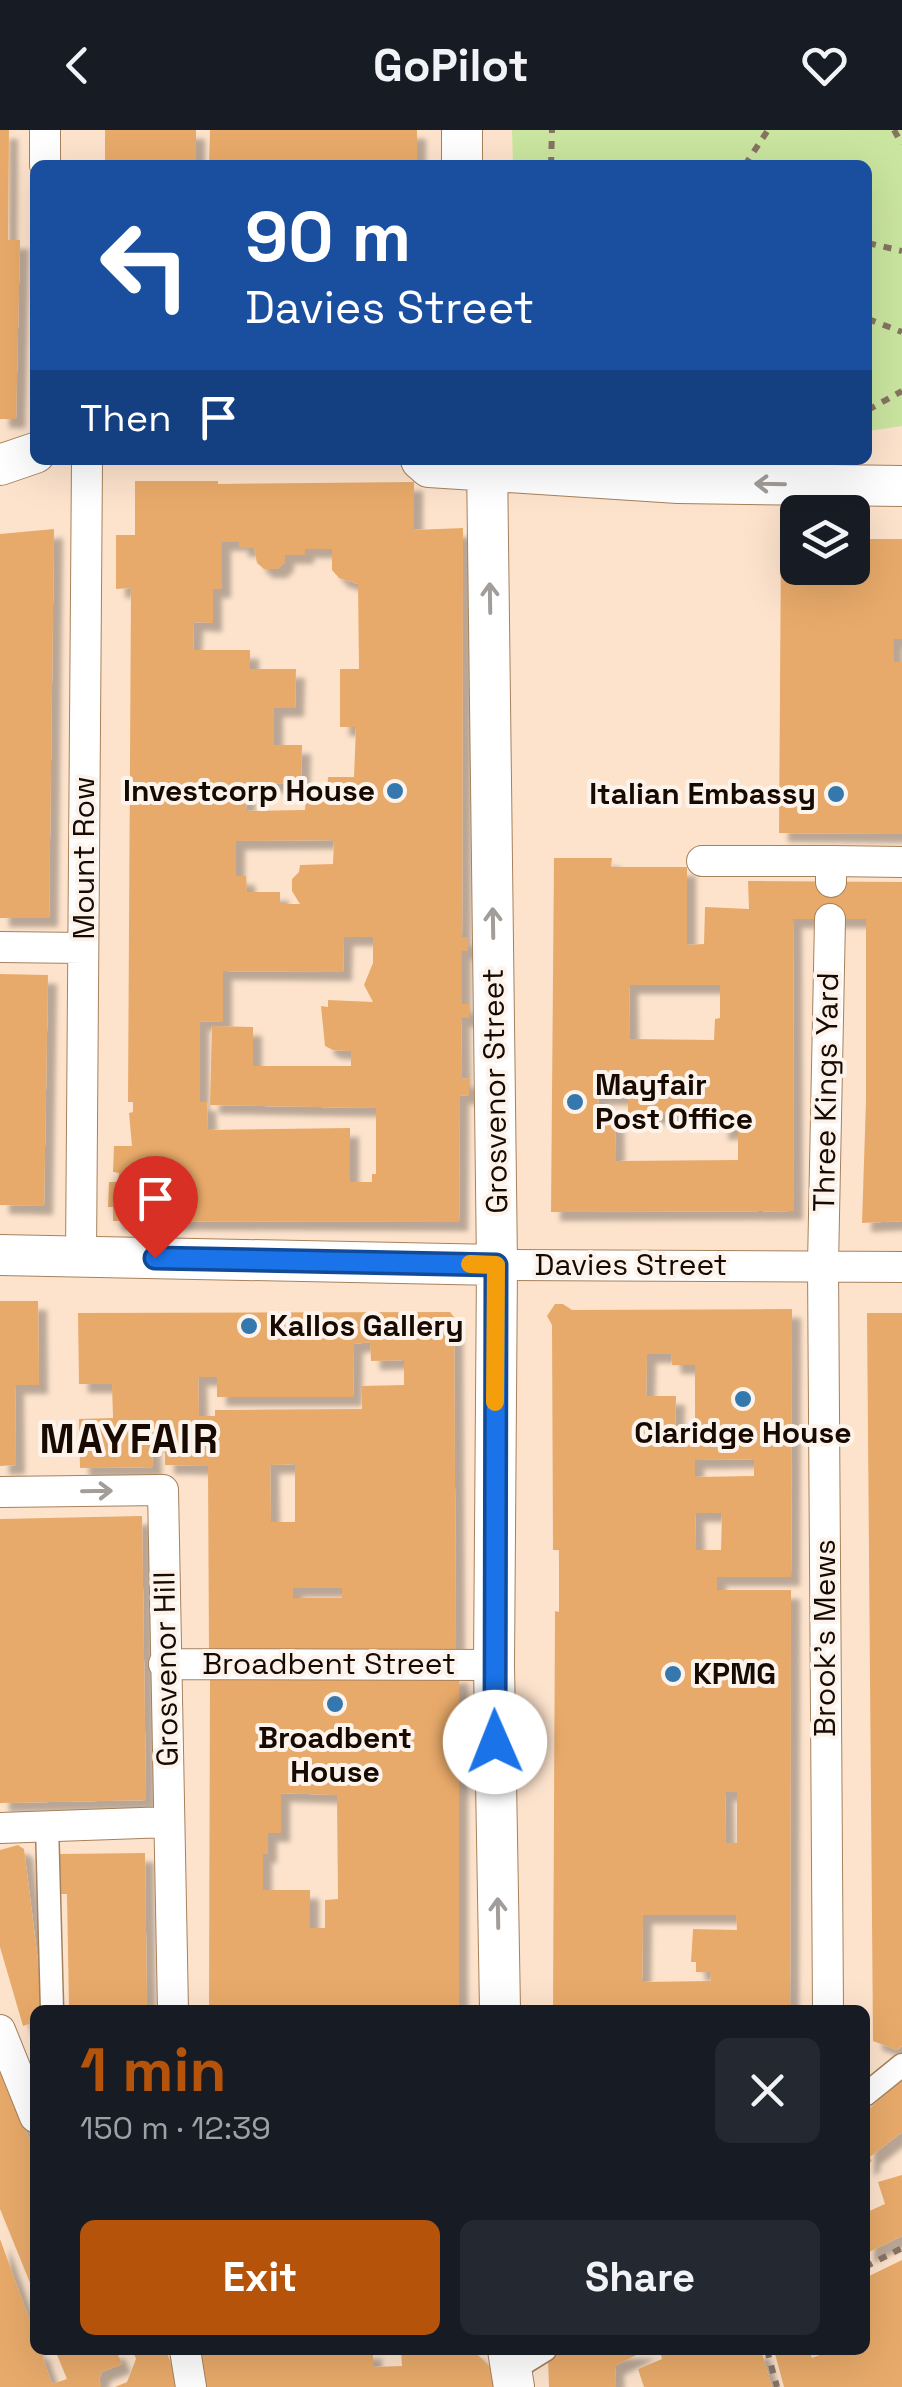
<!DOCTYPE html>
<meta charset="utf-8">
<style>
:root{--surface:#171b24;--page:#242831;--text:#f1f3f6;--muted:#9ea1a6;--accent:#b45309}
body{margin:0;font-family:"Space Grotesk",sans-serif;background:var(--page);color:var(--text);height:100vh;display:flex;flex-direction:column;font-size:38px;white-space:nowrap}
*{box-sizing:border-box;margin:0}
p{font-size:32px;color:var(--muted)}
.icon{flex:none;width:55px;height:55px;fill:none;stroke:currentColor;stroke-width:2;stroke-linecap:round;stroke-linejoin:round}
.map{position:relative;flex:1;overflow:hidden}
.sheet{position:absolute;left:30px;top:1875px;width:840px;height:350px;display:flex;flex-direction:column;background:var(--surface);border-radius:15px;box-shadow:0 10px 40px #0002}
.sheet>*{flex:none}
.guide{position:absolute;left:30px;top:30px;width:842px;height:305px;border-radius:15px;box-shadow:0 10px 40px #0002;background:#1a4fa0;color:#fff;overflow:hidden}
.controls{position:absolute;left:780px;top:365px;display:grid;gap:20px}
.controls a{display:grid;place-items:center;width:90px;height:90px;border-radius:15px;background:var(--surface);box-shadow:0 10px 40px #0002;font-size:50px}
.pin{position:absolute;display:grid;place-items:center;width:85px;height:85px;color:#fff;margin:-102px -42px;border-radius:50% 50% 50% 0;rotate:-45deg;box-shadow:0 0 10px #0007}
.pin .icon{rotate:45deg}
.me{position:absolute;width:110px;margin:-55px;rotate:359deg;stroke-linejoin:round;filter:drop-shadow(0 0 8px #0008)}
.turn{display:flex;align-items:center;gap:35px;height:210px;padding:0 50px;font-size:45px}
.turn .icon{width:130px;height:130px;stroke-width:2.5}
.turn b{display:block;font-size:70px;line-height:85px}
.then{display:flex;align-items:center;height:95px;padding:0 50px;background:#0003;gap:20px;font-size:38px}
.round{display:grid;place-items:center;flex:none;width:105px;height:105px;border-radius:15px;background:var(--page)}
.summary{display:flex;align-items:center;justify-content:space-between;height:170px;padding:0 50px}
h1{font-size:60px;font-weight:600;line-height:75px;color:var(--accent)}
.action{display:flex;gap:20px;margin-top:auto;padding:20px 50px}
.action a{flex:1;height:115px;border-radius:15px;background:var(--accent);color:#fff;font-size:40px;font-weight:600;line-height:115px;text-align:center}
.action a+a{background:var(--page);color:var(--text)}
header{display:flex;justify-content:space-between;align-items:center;height:130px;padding:0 50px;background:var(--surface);font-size:45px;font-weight:600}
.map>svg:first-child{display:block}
.green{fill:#cae59f}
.building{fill:#e8aa6b;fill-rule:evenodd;filter:url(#shadow)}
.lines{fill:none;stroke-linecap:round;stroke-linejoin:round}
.pedestrian-casing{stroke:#a7815c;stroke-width:25}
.minor-casing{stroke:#a7815c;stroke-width:32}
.tertiary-casing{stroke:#a7815c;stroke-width:42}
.path{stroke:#867362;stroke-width:6;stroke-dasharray:8 8;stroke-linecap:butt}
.pedestrian{stroke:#fff;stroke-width:22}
.minor{stroke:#fff;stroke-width:30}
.tertiary{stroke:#fff;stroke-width:40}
.oneway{stroke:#a39d99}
.route-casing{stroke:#114b97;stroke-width:25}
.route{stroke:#1a73e8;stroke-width:18}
.slow{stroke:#f59e0b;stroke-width:18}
.poi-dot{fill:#3478ad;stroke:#fcf4ec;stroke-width:4}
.labels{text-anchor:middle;stroke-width:8;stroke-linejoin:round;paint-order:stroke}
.poi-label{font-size:30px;font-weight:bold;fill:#180a00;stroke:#fcf4ec;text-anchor:start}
.street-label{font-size:30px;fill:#180a00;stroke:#fcf4ec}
.district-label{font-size:40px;font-weight:bold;letter-spacing:2.5px;fill:#180a00;stroke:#fcf4ec}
</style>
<header><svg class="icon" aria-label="back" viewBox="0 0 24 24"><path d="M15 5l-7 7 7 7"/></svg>GoPilot<svg class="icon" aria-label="heart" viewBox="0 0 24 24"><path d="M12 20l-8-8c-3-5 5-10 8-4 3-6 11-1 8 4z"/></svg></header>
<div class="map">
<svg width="902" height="2257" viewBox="0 0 902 2257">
<defs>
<filter id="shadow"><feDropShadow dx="9" dy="9" stdDeviation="2.5" flood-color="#0004"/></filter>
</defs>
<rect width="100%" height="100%" fill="#fde3cc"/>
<!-- green -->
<path class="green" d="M 512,0 L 902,0 L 902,296 L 868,301 L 868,35 L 513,35 Z"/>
<!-- building -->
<path class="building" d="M 0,0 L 9,0 L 8,110 L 20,110 L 16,289 L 0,289 Z
M 105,0 L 196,0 L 196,33 L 130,30 L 130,35 L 84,35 L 84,32 L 105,30 Z
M 210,0 L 417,0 L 417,35 L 209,35 Z
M 135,351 L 218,351 L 218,354 L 414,352 L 414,400 L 463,398 L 462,807 L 468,807 L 468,821 L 462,821 L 462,874 L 469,874 L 469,888 L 461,888 L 462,949 L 469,948 L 469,966 L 460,965 L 459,1092 L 113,1091 L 113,1077 L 108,1077 L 109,1052 L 118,1052 L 119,1043 L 113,1042 L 114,1016 L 132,1016 L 129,983 L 133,982 L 133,972 L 128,972 L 131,458 L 116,459 L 116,405 L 135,405 ZM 222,412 L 239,412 L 239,418 L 254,418 L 257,433 L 264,439 L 278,439 L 285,432 L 285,425 L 305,425 L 305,419 L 332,419 L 332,440 L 339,448 L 358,454 L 359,539 L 340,539 L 340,597 L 356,597 L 354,647 L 328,647 L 327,661 L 306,660 L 305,680 L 246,681 L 247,653 L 301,654 L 302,615 L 274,615 L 274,578 L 295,578 L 296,539 L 250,539 L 250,520 L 193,520 L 194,492 L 213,493 L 213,459 L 222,459 ZM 334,710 L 333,734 L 300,735 L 299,742 L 292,749 L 292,761 L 300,774 L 280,774 L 280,762 L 247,762 L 246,746 L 236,746 L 236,711 ZM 344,807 L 373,807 L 373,833 L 364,855 L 373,872 L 328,870 L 328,877 L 321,876 L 325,916 L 333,920 L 351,921 L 351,936 L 253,936 L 253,897 L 212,896 L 210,975 L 376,978 L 376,1044 L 372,1044 L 372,1052 L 350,1052 L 350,998 L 208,1000 L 207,972 L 200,972 L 200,891 L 223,892 L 223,841 L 343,842 Z
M 54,399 L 49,788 L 0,788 L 0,404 Z
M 781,409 L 798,409 L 798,438 L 852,438 L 852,409 L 902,409 L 902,509 L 894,509 L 894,532 L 902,532 L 902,704 L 779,703 Z
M 554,728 L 612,728 L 611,737 L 687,737 L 687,815 L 704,814 L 705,777 L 749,779 L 748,751 L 902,752 L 902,1091 L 862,1093 L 866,970 L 866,789 L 793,789 L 794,1081 L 551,1082 ZM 629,855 L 720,855 L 720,888 L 715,889 L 714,910 L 630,909 ZM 598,966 L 628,966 L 628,985 L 720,985 L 719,1001 L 738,1000 L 738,1030 L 616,1031 L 615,980 L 599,980 Z
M 0,844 L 48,845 L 44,1076 L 0,1075 Z
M 0,1171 L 38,1171 L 39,1255 L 15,1255 L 16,1335 L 0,1336 Z
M 555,1174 L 563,1174 L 572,1180 L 792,1179 L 791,1447 L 717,1447 L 717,1460 L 791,1460 L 790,1880 L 553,1880 L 555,1481 L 559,1482 L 559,1420 L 553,1420 L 552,1195 L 547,1186 ZM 647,1224 L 671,1224 L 672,1235 L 695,1235 L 695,1302 L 675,1302 L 676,1266 L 646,1266 ZM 754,1329 L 754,1346 L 695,1347 L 695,1330 ZM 695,1383 L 722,1383 L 721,1420 L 696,1420 ZM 725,1662 L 737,1662 L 737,1713 L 726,1713 ZM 643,1785 L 736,1785 L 737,1800 L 693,1799 L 691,1832 L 696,1832 L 696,1842 L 710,1842 L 711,1851 L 642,1852 Z
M 450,1182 L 454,1187 L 456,1524 L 209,1523 L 208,1336 L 165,1335 L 165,1311 L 152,1311 L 153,1337 L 80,1338 L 79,1289 L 113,1288 L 112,1254 L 79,1254 L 78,1183 ZM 370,1212 L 371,1231 L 404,1230 L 404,1255 L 361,1256 L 362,1279 L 215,1280 L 215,1286 L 199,1286 L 198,1247 L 217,1247 L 217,1267 L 353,1267 L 354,1214 ZM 295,1334 L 295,1392 L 271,1392 L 270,1335 ZM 293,1458 L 342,1458 L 342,1468 L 293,1468 Z
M 867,1183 L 902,1183 L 902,1916 L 897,1920 L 873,1911 Z
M 142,1386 L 146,1670 L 0,1673 L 0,1389 Z
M 210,1543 L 459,1544 L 459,1880 L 209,1880 ZM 281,1663 L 337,1665 L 338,1769 L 325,1770 L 325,1798 L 310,1798 L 310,1760 L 263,1760 L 263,1724 L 268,1724 L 268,1703 L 281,1703 Z
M 18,1715 L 24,1719 L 44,1880 L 35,1880 L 35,1892 L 23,1896 L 0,1817 L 0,1720 Z
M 145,1723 L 147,1880 L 69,1880 L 67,1764 L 61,1764 L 59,1724 Z
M 0,1933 L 35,2024 L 35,2165 L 0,2079 Z
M 902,1950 L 902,2002 L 870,2027 L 872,2031 L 865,2037 L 865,1982 Z
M 902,2045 L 902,2106 L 865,2124 L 865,2083 L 885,2074 L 878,2052 Z
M 0,2109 L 35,2205 L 35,2220 L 40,2220 L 52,2254 L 67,2249 L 55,2220 L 116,2220 L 122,2234 L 102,2242 L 99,2249 L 101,2257 L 0,2257 Z
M 902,2130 L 902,2257 L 784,2257 L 774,2220 L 809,2220 L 812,2228 L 832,2220 L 865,2220 L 865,2148 Z
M 133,2220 L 166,2220 L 179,2257 L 115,2257 L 127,2252 L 136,2229 Z
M 200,2220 L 373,2220 L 373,2237 L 402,2236 L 401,2220 L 473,2220 L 490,2237 L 493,2257 L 201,2257 Z
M 566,2220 L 646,2220 L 615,2236 L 616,2257 L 549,2257 L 548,2230 Z
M 664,2220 L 761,2220 L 772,2257 L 644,2257 L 638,2239 L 662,2229 L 660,2221 Z"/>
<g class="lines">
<!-- pedestrian casing -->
<g class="pedestrian-casing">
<path id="pedestrian" d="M 47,1695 L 52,1880
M 865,1965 L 902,1935
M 511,2241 L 545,2220"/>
</g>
<!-- minor casing -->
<g class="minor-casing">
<path id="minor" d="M 45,0 L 45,35
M 702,731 L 831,731 L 831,752
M 831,731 L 902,732
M 0,817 L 83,818
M 81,1127 L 87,330
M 497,1135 L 902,1137
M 0,1362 L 163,1360 L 173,1880
M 164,1534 L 494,1535
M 0,1698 L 169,1692
M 828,1880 L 823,1135 L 830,789
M 0,1900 L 35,1987
M 185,2220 L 191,2257"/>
</g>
<!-- tertiary casing -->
<g class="tertiary-casing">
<path id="tertiary" d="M 462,35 L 462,0
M 421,330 L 429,337 L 678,353 L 902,356
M 487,330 L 497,1135 L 494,1535 L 500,1880
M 0,335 L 35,323
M 0,1125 L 497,1135
M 508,2220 L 514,2257"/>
</g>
<!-- path -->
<path class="path" d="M 894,0 L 902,14
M 551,35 L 552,0
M 745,35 L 768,0
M 868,113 L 902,121
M 868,189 L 902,202
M 868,280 L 902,261
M 865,2137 L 902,2118
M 767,2220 L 777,2257"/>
<!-- pedestrian -->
<use href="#pedestrian" class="pedestrian"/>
<!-- minor -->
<use href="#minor" class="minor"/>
<!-- tertiary -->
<use href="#tertiary" class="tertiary"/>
</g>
<!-- one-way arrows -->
<defs><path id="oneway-shaft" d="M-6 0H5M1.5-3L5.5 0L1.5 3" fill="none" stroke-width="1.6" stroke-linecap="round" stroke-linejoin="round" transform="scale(2.5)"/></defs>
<g class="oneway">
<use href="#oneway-shaft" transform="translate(770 354) rotate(-179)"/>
<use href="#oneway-shaft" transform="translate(490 468) rotate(-91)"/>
<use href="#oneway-shaft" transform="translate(493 793) rotate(-91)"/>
<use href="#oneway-shaft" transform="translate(97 1361) rotate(-1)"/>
<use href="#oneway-shaft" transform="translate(498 1783) rotate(-91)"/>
</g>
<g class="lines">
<!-- route casing -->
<g class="route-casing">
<path id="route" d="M 155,1128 L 496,1135 L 495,1612"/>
</g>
<!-- route -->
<use href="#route" class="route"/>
<!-- slow -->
<path class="slow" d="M 470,1134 L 496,1135 L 495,1272"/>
</g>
<!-- markers -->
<g class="poi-dot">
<circle cx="395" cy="661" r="10"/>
<circle cx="836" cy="664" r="10"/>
<circle cx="575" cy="972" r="10"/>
<circle cx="249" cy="1196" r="10"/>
<circle cx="743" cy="1269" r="10"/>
<circle cx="673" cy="1544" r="10"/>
<circle cx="335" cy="1574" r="10"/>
</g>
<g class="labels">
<!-- poi labels -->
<g class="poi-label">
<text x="375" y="671" text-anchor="end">Investcorp House</text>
<text x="816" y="674" text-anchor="end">Italian Embassy</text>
<text x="595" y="965">Mayfair<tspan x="595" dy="34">Post Office</tspan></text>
<text x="269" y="1206">Kallos Gallery</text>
<text x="743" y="1313" text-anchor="middle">Claridge House</text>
<text x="693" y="1554">KPMG</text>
<text x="335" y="1618" text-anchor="middle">Broadbent<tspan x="335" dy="34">House</tspan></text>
</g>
<!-- street labels -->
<g class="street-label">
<text transform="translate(84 728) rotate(-90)" y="10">Mount Row</text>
<text transform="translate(495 961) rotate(-91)" y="10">Grosvenor Street</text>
<text transform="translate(826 962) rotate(-89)" y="10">Three Kings Yard</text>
<text x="631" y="1145">Davies Street</text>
<text transform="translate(825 1508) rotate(-90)" y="10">Brook's Mews</text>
<text x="329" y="1544">Broadbent Street</text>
<text transform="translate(166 1539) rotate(-91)" y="10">Grosvenor Hill</text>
</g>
<!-- district labels -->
<g class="district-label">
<text x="130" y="1323">MAYFAIR</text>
</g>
</g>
</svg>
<div class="controls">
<a><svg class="icon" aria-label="layers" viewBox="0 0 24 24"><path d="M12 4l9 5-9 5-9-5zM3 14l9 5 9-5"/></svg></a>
</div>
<div class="pin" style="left:155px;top:1128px;background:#d93025"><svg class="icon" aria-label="arrive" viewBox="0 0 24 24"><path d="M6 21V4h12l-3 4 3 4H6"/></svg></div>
<svg class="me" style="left:495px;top:1612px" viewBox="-20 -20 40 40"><circle r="19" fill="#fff"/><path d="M0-13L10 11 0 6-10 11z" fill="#1a73e8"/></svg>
<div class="guide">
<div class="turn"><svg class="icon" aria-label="left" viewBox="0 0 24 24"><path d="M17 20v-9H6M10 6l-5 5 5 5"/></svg><div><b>90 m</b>Davies Street</div></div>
<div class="then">Then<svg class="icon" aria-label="arrive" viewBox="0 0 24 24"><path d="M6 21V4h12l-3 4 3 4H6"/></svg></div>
</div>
<section class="sheet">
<div class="summary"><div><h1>1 min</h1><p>150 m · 12:39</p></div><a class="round"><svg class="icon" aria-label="close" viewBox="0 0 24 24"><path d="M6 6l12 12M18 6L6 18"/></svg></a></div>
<div class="action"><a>Exit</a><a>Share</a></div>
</section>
</div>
